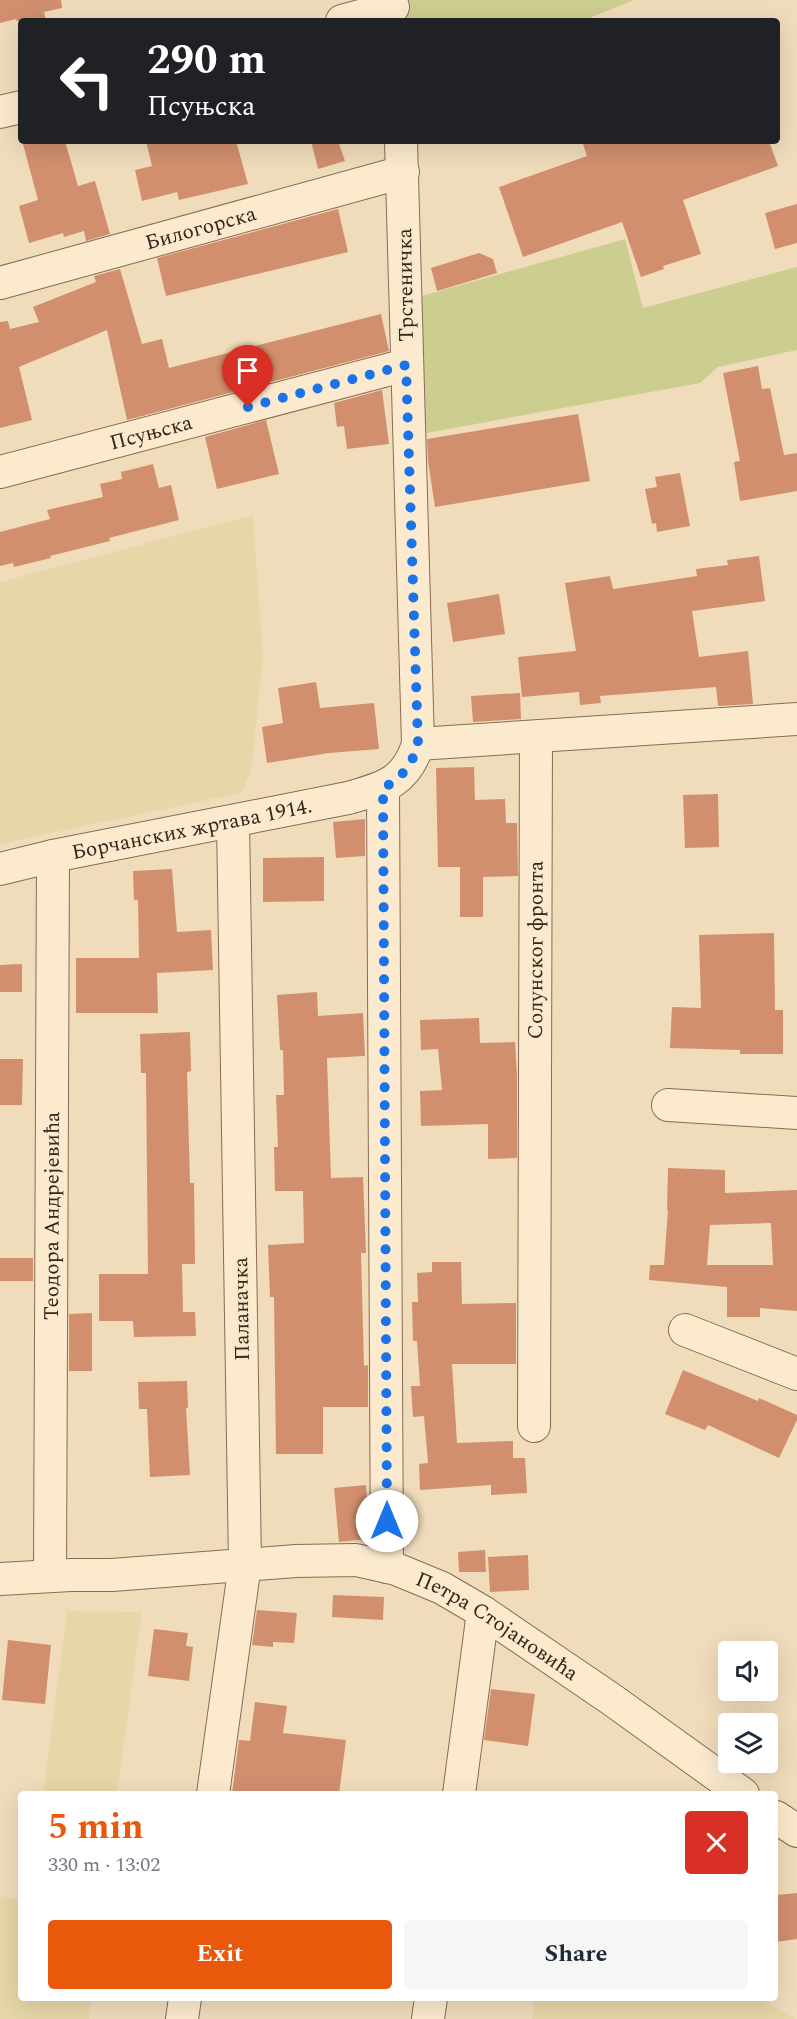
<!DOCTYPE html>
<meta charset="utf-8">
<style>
:root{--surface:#fff;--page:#f6f6f7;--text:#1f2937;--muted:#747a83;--accent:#ea580c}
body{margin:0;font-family:Spectral,serif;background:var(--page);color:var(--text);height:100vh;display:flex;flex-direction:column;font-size:22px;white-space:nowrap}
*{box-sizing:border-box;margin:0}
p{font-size:20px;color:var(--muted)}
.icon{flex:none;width:33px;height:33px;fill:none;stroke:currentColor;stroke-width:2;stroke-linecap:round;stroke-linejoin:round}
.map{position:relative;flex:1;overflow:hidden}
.details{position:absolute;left:18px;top:1791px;width:760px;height:210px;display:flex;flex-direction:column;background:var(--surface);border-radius:6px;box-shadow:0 6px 24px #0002}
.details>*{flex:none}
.top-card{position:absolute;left:18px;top:18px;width:762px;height:126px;border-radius:6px;box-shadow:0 6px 24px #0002;background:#202124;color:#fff;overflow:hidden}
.fabs{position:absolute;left:718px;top:1641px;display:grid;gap:12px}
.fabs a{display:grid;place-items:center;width:60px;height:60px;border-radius:6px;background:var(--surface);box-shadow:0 6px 24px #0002;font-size:30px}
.pin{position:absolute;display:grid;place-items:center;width:51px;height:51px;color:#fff;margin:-62px -26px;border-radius:50% 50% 50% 0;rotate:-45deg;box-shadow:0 0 6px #0007}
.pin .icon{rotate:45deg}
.me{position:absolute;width:66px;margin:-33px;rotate:0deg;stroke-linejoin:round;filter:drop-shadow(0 0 4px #0008)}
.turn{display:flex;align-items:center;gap:21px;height:126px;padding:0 30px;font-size:27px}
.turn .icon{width:78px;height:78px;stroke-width:2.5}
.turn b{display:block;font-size:42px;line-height:51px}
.round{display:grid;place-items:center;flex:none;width:63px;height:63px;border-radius:6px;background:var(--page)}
.summary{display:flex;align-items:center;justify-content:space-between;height:102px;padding:0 30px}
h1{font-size:36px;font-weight:700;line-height:45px;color:var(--accent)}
.action{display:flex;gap:12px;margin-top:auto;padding:12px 30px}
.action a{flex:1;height:69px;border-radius:6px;background:var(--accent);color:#fff;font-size:24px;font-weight:700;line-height:69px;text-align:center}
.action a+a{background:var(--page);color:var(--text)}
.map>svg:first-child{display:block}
.farmland{fill:#e6d7a8}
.green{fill:#ccce8f}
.building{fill:#d18f6e;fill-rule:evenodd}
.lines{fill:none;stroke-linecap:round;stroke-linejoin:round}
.minor-casing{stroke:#886b54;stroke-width:34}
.minor{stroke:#fbeace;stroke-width:32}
.route{stroke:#1a73e8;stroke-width:10;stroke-dasharray:0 18}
.labels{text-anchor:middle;stroke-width:4.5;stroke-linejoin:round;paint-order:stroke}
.street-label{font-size:21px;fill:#36251a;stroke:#f7e7cb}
</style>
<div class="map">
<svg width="797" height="2019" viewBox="0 0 797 2019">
<rect width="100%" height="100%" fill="#f0dcbb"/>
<!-- farmland -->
<path class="farmland" d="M 253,515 L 263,658 L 251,771 L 241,793 L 0,844 L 0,582 Z
M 67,1611 L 142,1612 L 117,1794 L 43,1794 Z
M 0,1896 L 21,1900 L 21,1998 L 91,1998 L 89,2019 L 0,2019 Z
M 571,1998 L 760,1998 L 796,2019 L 532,2019 L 534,2001 Z"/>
<!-- green -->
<path class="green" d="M 408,0 L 634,0 L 582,21 L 400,21 L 399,3 Z
M 625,239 L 643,308 L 797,267 L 797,350 L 718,367 L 700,383 L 415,435 L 411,299 Z"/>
<!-- building -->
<path class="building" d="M 0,0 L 61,0 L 62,8 L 44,12 L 46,21 L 17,21 L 16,19 L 0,23 Z
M 35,141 L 65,141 L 78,186 L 95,181 L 110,234 L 86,241 L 84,231 L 64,237 L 63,233 L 29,243 L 19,206 L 38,200 L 23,144 Z
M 146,141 L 236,141 L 248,184 L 179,200 L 177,192 L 142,201 L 135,170 L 152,166 Z
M 311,141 L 338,141 L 345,161 L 318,169 Z
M 582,141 L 769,141 L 778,166 L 683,200 L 701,254 L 663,266 L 664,269 L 641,277 L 622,222 L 523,257 L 499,187 L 587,156 Z
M 797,204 L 797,243 L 775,249 L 765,213 Z
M 338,209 L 348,252 L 166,296 L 157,258 Z
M 479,253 L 493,259 L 497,273 L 437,291 L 431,268 Z
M 120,269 L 142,344 L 162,339 L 169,368 L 381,314 L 389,351 L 127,420 L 107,330 L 19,367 L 32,420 L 0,428 L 0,322 L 8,321 L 10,329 L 39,322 L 33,307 L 96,282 L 94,276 Z
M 758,366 L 762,389 L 770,388 L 784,455 L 797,453 L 797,491 L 740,501 L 734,462 L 740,461 L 723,373 Z
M 382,390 L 389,444 L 347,449 L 344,426 L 337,427 L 334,403 Z
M 578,414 L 590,481 L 435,507 L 428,461 L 427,439 Z
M 266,420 L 279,474 L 217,489 L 205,437 Z
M 153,464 L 159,488 L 171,485 L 179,520 L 109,538 L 110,541 L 50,556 L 51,558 L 14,567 L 13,563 L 0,566 L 0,532 L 50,519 L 47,510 L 103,497 L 100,484 L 122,479 L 121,472 Z
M 680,473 L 690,526 L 657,532 L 656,523 L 652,524 L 645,489 L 657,487 L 655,477 Z
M 759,556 L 765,601 L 692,611 L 699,657 L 748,651 L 753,704 L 718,706 L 716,687 L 600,696 L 601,703 L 580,705 L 579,692 L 522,697 L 518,657 L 576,651 L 565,583 L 610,576 L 613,589 L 697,576 L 696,569 L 728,565 L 727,560 Z
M 499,594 L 505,634 L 453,642 L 447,603 Z
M 316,682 L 320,708 L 374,703 L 379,749 L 329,753 L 267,763 L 262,727 L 283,723 L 278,688 Z
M 520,693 L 521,719 L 473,722 L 471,696 Z
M 474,767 L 475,800 L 505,799 L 506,823 L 517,823 L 518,876 L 483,877 L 483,917 L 460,917 L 460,867 L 438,867 L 436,768 Z
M 718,794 L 719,847 L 685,848 L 683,795 Z
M 365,819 L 365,856 L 336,858 L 333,822 Z
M 324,857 L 324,901 L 263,902 L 263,858 Z
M 172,869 L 177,932 L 211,930 L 213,970 L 157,973 L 158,1013 L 76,1013 L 76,958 L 139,958 L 138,900 L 134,900 L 133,871 Z
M 774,933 L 775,1010 L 783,1010 L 783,1054 L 740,1054 L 740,1050 L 670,1048 L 672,1007 L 701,1008 L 699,935 Z
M 22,964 L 22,992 L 0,992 L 0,965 Z
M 317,992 L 318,1016 L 363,1013 L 365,1056 L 327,1058 L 331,1178 L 363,1177 L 366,1253 L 361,1253 L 364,1366 L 368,1365 L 368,1407 L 323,1407 L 323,1454 L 276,1454 L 274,1297 L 270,1297 L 268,1245 L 304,1243 L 303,1191 L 275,1191 L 274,1147 L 278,1147 L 276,1095 L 284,1095 L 283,1050 L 280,1050 L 277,995 Z
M 479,1018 L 480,1043 L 515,1042 L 517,1075 L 517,1158 L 488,1159 L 488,1124 L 421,1126 L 420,1091 L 442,1090 L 438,1049 L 421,1050 L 420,1020 Z
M 190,1032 L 191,1071 L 187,1072 L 190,1183 L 194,1183 L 195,1264 L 182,1264 L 183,1312 L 195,1312 L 196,1336 L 134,1337 L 133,1321 L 99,1321 L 99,1274 L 148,1274 L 146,1073 L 141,1073 L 140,1034 Z
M 0,1059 L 23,1059 L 22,1105 L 0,1105 Z
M 668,1168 L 725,1170 L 725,1193 L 797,1190 L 797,1311 L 760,1308 L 760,1317 L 727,1317 L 727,1287 L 649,1280 L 650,1265 L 664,1265 L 668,1210 L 667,1210 ZM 771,1223 L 773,1265 L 707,1265 L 710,1225 Z
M 0,1258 L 33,1258 L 33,1281 L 0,1281 Z
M 432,1262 L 461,1262 L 462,1304 L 516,1303 L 516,1364 L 452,1364 L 457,1443 L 513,1441 L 513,1458 L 525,1458 L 527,1493 L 491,1495 L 491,1485 L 420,1490 L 419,1464 L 428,1463 L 424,1416 L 413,1417 L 411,1386 L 420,1386 L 417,1341 L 413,1341 L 412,1302 L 418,1302 L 417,1273 L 432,1272 Z
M 92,1313 L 92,1371 L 69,1371 L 69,1314 Z
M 683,1370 L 758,1401 L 759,1398 L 797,1415 L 797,1420 L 779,1458 L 708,1425 L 705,1430 L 665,1414 Z
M 187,1381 L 188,1408 L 186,1408 L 190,1475 L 150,1477 L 147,1409 L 139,1409 L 138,1382 Z
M 366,1485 L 369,1539 L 339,1542 L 334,1488 Z
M 485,1550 L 486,1572 L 459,1572 L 458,1552 Z
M 528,1555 L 529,1590 L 490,1592 L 488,1557 Z
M 333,1595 L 384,1597 L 383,1620 L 332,1617 Z
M 257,1610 L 297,1613 L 294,1643 L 273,1642 L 273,1647 L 252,1645 Z
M 154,1629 L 188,1633 L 186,1646 L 193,1647 L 189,1681 L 148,1676 Z
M 8,1640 L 51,1645 L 45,1704 L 2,1700 Z
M 491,1689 L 535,1694 L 528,1746 L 484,1740 Z
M 255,1702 L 287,1706 L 283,1733 L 346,1740 L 339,1794 L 232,1794 L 239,1740 L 250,1741 Z
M 797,1893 L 797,1939 L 776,1942 L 776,1895 Z"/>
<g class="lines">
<!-- minor casing -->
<g class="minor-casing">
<g id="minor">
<path d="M 342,21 L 393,7"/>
<path d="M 0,112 L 21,107"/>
<path id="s1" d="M 0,283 L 403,172"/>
<path id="s2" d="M 0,472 L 406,365"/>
<path d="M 418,744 L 797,719"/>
<path d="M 383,788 L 387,1567"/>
<path id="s3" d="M 0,869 L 53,856 L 348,798 C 383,788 406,783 418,744 L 401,141"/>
<path d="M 668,1105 L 797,1113"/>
<path d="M 685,1330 L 797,1374"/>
<path id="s4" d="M 534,1426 L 536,737"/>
<path id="s5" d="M 50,1576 L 53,856"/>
<path id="s6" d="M 0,1579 L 71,1575 L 112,1575 L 296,1561 L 356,1560 L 396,1569 L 442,1588 L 483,1612 L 611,1699 L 743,1794"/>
<path d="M 213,1794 L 245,1564 L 233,822"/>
<path d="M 459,1794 L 483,1612"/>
<path d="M 776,1817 L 797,1831"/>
<path d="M 182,2019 L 185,1998"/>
<path d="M 428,2019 L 431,1998"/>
</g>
</g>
<!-- minor -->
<use href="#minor" class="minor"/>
</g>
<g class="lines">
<!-- route -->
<path class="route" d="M 248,407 L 406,365 L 418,744 C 412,765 402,778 383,788 L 387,1521"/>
</g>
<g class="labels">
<!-- street labels -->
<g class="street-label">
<text dy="7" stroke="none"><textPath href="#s1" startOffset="208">Билогорска</textPath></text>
<text transform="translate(405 285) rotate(-91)" y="7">Трстеничка</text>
<text dy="7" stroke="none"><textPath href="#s2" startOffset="156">Псуњска</textPath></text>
<text dy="7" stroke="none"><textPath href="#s3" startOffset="196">Борчанских жртава 1914.</textPath></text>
<text dy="7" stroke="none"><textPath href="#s4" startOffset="476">Солунског фронта</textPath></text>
<text dy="7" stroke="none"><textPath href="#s5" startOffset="360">Теодора Андрејевића</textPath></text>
<text transform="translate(241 1309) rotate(-91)" y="7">Паланачка</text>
<text dy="7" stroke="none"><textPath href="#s6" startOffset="514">Петра Стојановића</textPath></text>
</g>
</g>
</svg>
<div class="fabs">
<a><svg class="icon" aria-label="sound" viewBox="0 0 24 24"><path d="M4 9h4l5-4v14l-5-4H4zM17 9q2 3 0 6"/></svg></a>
<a><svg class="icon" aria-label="layers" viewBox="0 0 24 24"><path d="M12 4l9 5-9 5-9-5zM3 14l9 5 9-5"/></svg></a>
</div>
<div class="pin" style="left:248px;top:407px;background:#d93025"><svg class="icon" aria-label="arrive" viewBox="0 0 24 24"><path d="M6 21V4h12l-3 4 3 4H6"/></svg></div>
<svg class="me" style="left:387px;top:1521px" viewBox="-20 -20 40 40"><circle r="19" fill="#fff"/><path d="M0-13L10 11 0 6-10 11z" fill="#1a73e8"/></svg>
<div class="top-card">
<div class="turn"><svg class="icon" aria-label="left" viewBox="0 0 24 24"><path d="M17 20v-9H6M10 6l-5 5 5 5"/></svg><div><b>290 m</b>Псуњска</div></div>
</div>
<section class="details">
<div class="summary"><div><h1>5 min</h1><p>330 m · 13:02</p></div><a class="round" style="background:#d93025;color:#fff"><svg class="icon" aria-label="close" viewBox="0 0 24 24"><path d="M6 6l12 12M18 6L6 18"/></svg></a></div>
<div class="action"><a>Exit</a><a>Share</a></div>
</section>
</div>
